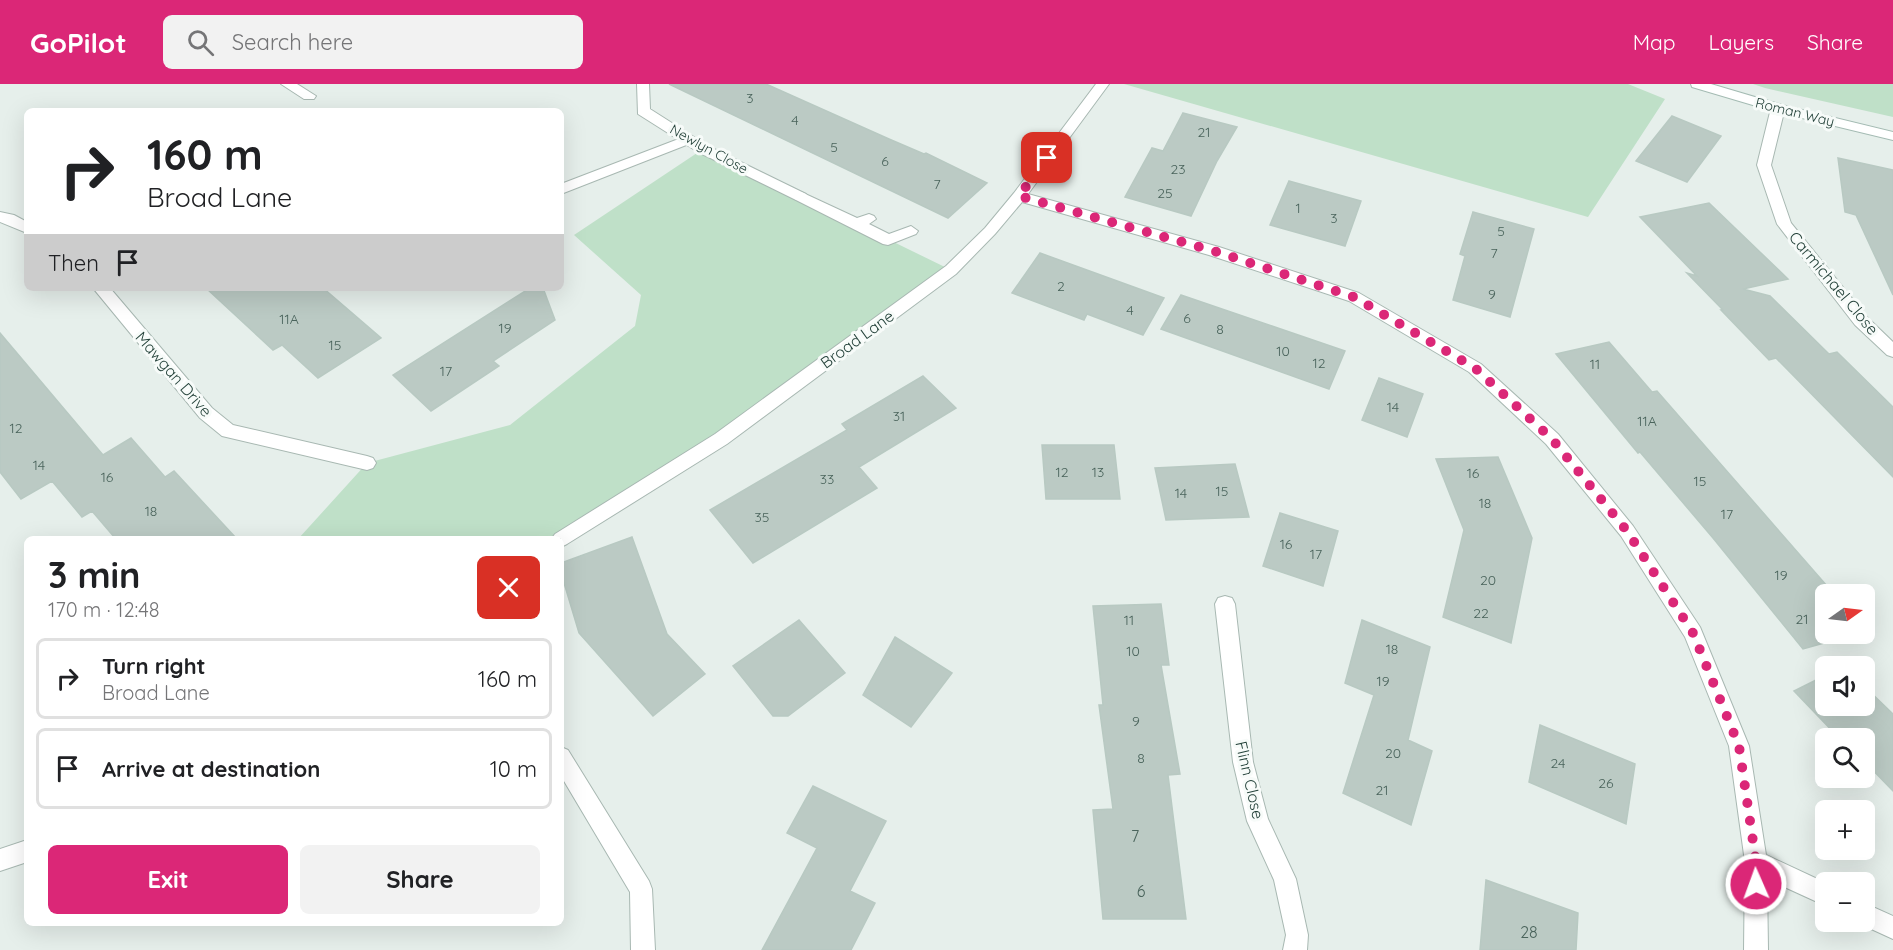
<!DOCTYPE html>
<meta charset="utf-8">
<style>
:root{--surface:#fff;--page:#f2f2f2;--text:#202124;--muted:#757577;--line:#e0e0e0;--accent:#db2777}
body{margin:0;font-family:Quicksand,sans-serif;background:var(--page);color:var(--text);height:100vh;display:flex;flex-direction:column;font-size:22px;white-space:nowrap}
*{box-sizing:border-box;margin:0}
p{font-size:20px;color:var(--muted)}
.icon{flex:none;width:33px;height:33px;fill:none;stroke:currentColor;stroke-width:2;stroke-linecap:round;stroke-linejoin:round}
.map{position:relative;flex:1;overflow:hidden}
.panel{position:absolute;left:24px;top:452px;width:540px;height:390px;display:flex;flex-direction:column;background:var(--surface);border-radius:9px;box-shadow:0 6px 24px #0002}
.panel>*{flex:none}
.top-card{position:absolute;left:24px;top:24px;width:540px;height:183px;border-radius:9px;box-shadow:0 6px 24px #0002;background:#fff;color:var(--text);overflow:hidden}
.needle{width:39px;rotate:76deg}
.fabs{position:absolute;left:1815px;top:500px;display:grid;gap:12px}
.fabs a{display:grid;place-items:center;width:60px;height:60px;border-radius:9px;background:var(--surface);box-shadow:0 6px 24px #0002;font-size:30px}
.pin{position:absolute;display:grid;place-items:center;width:51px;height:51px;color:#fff;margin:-26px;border-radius:12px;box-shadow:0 3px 9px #0006}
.me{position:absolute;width:66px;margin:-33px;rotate:358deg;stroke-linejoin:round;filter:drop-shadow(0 0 4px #0008)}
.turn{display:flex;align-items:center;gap:21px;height:126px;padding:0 24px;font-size:27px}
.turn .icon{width:78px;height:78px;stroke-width:2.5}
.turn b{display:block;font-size:42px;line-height:51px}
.then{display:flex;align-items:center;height:57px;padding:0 24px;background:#0003;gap:12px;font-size:22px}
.round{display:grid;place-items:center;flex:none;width:63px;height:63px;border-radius:9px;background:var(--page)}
.headline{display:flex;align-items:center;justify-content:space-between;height:102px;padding:0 24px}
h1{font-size:36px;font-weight:800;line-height:45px}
.button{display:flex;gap:12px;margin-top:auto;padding:12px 24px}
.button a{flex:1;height:69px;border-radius:9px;background:var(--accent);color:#fff;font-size:24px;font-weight:800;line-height:69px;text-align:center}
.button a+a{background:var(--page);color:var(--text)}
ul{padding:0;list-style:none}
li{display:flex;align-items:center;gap:18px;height:81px;margin:0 12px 9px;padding:0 12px;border:3px solid var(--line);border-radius:9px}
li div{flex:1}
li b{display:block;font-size:22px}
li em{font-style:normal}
header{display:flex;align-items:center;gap:36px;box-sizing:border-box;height:84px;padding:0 30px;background:var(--accent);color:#fff}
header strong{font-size:28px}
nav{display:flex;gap:33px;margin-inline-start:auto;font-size:21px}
.search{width:420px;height:54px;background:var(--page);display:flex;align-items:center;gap:15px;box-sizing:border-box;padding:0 21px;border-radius:9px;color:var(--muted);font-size:22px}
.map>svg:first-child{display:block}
.green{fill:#bfe0c8}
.building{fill:#bbcac4;stroke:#b8c9c2;stroke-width:1.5}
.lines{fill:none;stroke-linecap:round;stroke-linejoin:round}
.lane-casing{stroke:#a8b8b2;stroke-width:2}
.street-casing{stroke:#a8b8b2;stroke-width:2}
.secondary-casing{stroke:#a4bbb3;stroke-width:2}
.lane{fill:#fff;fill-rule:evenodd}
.street{fill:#fff;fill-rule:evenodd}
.secondary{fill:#fff;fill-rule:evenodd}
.route{stroke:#db2777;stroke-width:10;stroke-dasharray:0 18}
.labels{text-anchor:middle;stroke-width:6;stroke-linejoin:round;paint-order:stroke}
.number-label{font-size:14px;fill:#4a645c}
.far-street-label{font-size:14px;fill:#24423a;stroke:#f7fbf9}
.street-label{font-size:16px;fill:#24423a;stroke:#f7fbf9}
.near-number-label{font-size:16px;fill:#4a645c}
</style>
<header>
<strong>GoPilot</strong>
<div class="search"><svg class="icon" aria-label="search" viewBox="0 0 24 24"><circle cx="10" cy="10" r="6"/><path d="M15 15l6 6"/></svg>Search here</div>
<nav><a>Map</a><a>Layers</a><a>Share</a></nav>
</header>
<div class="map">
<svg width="1893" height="866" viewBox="0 0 1893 866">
<rect width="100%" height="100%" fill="#e6efeb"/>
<!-- green -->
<path class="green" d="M 1124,0 L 1628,0 L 1665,15 L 1588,133 Z
M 1753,0 L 1893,0 L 1893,33 L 1765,4 Z
M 703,65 L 951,186 L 721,355 L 561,454 L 299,454 L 367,379 L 510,341 L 635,242 L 641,211 L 574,151 Z"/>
<!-- building -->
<path class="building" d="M 669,0 L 766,0 L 889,55 L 924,70 L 926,69 L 987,99 L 948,134 Z
M 1183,29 L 1237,43 L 1217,77 L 1191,132 L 1125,113 L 1152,64 L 1163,67 Z
M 1672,32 L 1721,52 L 1687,98 L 1636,77 Z
M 1838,74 L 1893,86 L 1893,211 L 1856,131 L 1845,128 Z
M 1289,97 L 1361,117 L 1345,162 L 1270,141 Z
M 1709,119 L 1788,195 L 1743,205 L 1770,212 L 1829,270 L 1837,268 L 1893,323 L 1893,393 L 1776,274 L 1769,276 L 1721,226 L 1723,226 L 1687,189 L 1697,192 L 1640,133 Z
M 1473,128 L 1534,145 L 1510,233 L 1453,216 L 1465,172 L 1460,170 Z
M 1040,169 L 1164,214 L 1143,251 L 1087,230 L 1084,236 L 1012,209 Z
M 206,204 L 323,204 L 381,254 L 318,294 L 282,261 L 273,266 Z
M 530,204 L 543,204 L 555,236 L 493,277 L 499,282 L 431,327 L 393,291 Z
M 1181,211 L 1345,267 L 1329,305 L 1161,245 Z
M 0,249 L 103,371 L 131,354 L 165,393 L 174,387 L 236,454 L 115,454 L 92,427 L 82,433 L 52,397 L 21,415 L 0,388 Z
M 1609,258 L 1652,308 L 1657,307 L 1834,510 L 1826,510 L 1826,549 L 1860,549 L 1803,565 L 1713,454 L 1640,368 L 1638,369 L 1556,270 Z
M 923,292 L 956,324 L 859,383 L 877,404 L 753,479 L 710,426 L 847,346 L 842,340 Z
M 1379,294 L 1423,310 L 1407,353 L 1362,336 Z
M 1042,361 L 1114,361 L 1120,415 L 1046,415 Z
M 1498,373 L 1532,454 L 1511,559 L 1443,533 L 1464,446 L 1436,375 Z
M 1235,380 L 1249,433 L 1166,436 L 1155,384 Z
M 1280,429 L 1338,447 L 1323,502 L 1263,482 Z
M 632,453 L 667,550 L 705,590 L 653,632 L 579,549 L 561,489 L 561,479 Z
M 1161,520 L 1169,581 L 1161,581 L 1180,690 L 1168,691 L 1186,835 L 1103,835 L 1093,726 L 1113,725 L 1099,621 L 1103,621 L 1093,522 Z
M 799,536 L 845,589 L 788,632 L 773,632 L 733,582 Z
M 1362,536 L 1430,563 L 1408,656 L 1432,667 L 1411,741 L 1343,709 L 1374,611 L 1345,599 Z
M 895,553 L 952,589 L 911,643 L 863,611 Z
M 1826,591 L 1826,621 L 1864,621 L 1864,602 L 1893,630 L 1893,707 L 1864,677 L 1864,654 L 1839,654 L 1794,607 Z
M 1540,641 L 1635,680 L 1626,740 L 1529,698 Z
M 813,702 L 886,737 L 850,807 L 875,819 L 851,866 L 762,866 L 817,764 L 787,749 Z
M 1486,796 L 1578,829 L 1576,866 L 1480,866 Z"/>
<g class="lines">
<!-- lane casing -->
<g class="lane-casing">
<path id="lane" d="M 689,51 L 696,55 L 694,58 L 561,110 L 561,100 Z
M 801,108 L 857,134 L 869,130 L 874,132 L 876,135 L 869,140 L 889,150 L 911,142 L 918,147 L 916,150 L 888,161 L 883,160 L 796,116 L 794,113 L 796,110 Z"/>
</g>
<!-- street casing -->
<g class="street-casing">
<path id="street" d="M 281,0 L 297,0 L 316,12 L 314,15 L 304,15 Z
M 637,0 L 649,0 L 650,25 L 708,62 L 806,110 L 808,113 L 806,116 L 796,116 L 698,68 L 638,30 Z
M 1096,0 L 1109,0 L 1028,110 L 1219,163 L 1359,209 L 1481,280 L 1558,350 L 1633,442 L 1700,543 L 1749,662 L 1766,771 L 1826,799 L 1826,822 L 1767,795 L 1768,866 L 1744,866 L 1745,778 L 1729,662 L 1685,553 L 1621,452 L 1546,360 L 1469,288 L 1349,217 L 1209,171 L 1022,118 L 995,150 L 956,190 L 727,360 L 567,460 L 561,463 L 561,454 L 552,454 L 555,450 L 715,350 L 946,182 L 985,144 L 1014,109 Z
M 1778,20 L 1785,24 L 1771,81 L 1791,139 L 1867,233 L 1893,258 L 1893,273 L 1887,271 L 1855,241 L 1777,140 L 1757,81 L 1771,24 Z
M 0,128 L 14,131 L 27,138 L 27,149 L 0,138 Z
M 93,204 L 110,204 L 212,324 L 233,341 L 367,372 L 373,374 L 376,379 L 373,384 L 367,386 L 222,352 L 200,334 Z
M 1225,512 L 1232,514 L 1235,520 L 1253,678 L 1268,735 L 1296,795 L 1308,851 L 1307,866 L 1283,866 L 1286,851 L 1274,796 L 1247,737 L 1233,678 L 1215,520 L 1218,514 Z
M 561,663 L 568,666 L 649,797 L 652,805 L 655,866 L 631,866 L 630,808 L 561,692 Z
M 27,756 L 27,778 L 0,787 L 0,765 Z
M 1864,819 L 1893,832 L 1893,855 L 1856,838 L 1864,837 Z"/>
</g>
<!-- secondary casing -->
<g class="secondary-casing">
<path id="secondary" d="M 1691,0 L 1711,0 L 1782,21 L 1893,48 L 1893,56 L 1773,27 L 1692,3 Z"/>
</g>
<!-- lane -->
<use href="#lane" class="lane"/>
<!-- street -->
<use href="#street" class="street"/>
<!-- secondary -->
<use href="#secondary" class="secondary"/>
</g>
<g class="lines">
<!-- route -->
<path class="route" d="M 1047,74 L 1019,112 L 1214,167 L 1354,213 L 1475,284 L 1552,355 L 1627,447 L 1693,549 L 1739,662 L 1756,778 L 1756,800"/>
</g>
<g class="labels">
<!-- number labels -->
<g class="number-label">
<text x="750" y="19">3</text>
<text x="795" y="41">4</text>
<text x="1204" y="53">21</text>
<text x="834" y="68">5</text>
<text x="885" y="82">6</text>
<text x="1178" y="90">23</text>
<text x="937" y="105">7</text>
<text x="1165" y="114">25</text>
<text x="1298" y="129">1</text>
<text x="1334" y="139">3</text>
<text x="1501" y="152">5</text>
<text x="1494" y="174">7</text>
<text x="1061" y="207">2</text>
<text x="1492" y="215">9</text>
<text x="1130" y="231">4</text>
<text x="1187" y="239">6</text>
<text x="289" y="240">11A</text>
<text x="505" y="249">19</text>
<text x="1220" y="250">8</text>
<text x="335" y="266">15</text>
<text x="1283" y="272">10</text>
<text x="1319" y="284">12</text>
<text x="1595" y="285">11</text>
<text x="446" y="292">17</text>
<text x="1393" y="328">14</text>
<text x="899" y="337">31</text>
<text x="1647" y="342">11A</text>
<text x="16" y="349">12</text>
<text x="39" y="386">14</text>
<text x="1062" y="393">12</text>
<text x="1098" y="393">13</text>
<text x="1473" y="394">16</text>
<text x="107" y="398">16</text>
<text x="827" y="400">33</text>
<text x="1700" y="402">15</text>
<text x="1222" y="412">15</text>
<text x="1181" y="414">14</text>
<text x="1485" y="424">18</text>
<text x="151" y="432">18</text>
<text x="1727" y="435">17</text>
<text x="762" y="438">35</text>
<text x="1286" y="465">16</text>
<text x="1316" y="475">17</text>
<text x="1781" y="496">19</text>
<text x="1488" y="501">20</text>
<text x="1481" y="534">22</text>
<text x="1802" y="540">21</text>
<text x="1129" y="541">11</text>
<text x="1392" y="570">18</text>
<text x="1133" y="572">10</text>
<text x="1383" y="602">19</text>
<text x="1136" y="642">9</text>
<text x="1393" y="674">20</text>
<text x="1141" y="679">8</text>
<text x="1558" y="684">24</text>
<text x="1606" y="704">26</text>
<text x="1382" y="711">21</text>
</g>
<!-- far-street labels -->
<g class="far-street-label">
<text transform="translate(1795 28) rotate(14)" y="5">Roman Way</text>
<text transform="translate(709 65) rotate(29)" y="5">Newlyn Close</text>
</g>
<!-- street labels -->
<g class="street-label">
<text transform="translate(1834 199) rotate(50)" y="6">Carmichael Close</text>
<text transform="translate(857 255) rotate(-36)" y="6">Broad Lane</text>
<text transform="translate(174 290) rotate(49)" y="6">Mawgan Drive</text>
<text transform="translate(1250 696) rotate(77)" y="6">Flinn Close</text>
</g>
<!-- near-number labels -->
<g class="near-number-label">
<text x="1135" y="758">7</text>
<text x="1141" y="813">6</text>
<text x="1529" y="854">28</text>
</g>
</g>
</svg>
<div class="fabs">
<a><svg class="needle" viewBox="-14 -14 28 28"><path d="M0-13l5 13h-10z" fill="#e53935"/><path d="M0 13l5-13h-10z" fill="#757577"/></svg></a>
<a><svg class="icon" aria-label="sound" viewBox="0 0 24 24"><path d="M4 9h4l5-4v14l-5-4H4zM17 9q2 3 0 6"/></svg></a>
<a><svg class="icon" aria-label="search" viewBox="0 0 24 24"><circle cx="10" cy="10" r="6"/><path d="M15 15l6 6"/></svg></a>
<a>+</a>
<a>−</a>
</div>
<div class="pin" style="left:1047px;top:74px;background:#d93025"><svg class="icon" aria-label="arrive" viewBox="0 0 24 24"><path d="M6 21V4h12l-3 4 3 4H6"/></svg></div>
<svg class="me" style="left:1756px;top:800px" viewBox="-20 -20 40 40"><circle r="17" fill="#db2777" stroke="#fff" stroke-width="3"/><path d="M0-11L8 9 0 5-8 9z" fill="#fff"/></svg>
<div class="top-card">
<div class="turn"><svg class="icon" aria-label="right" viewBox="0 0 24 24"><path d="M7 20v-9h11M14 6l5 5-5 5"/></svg><div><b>160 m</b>Broad Lane</div></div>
<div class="then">Then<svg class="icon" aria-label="arrive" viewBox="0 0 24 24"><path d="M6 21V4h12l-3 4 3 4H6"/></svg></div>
</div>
<section class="panel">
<div class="headline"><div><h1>3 min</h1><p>170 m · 12:48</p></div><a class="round" style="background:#d93025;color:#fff"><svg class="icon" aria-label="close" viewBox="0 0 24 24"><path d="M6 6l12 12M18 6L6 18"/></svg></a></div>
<ul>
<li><svg class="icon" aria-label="right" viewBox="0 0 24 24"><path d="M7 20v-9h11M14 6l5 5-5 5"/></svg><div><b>Turn right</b><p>Broad Lane</p></div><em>160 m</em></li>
<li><svg class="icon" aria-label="arrive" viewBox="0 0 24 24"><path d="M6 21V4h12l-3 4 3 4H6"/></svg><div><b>Arrive at destination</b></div><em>10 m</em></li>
</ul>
<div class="button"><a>Exit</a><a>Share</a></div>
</section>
</div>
